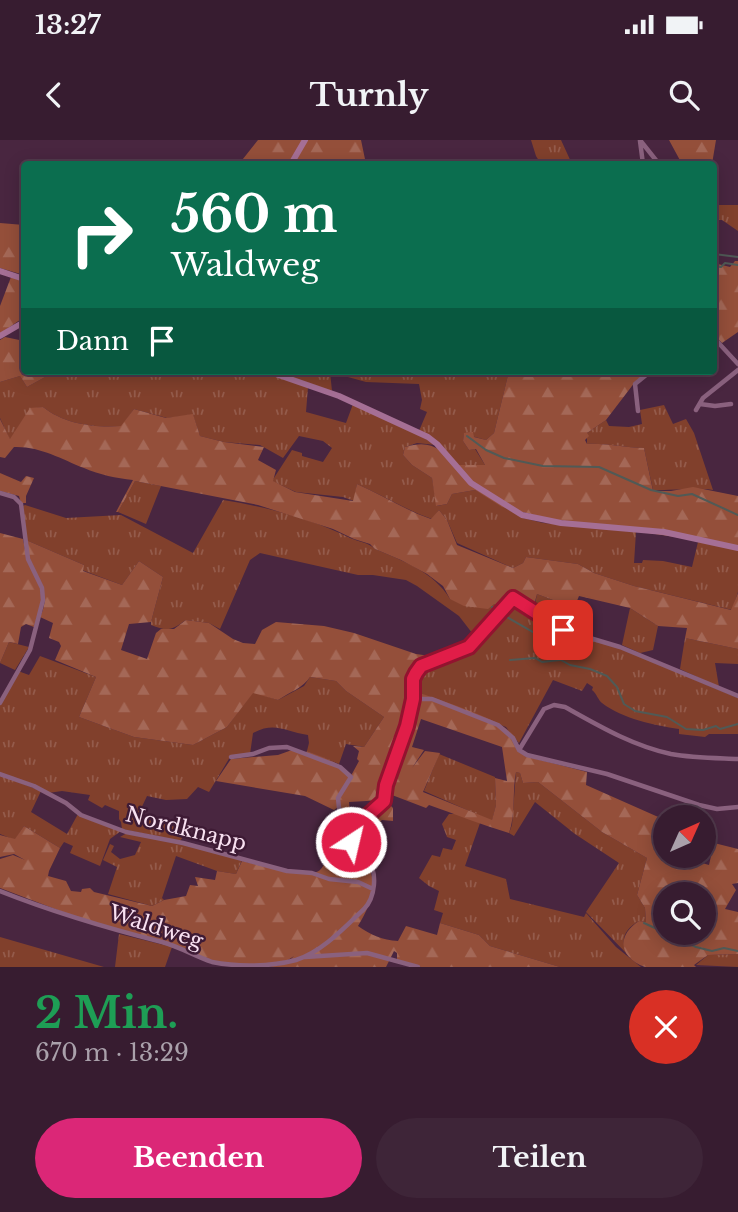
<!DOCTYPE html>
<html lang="de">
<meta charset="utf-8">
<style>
:root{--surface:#371c30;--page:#3e2538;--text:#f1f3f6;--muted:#aaa1ab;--line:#513a4c;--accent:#db2777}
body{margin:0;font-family:"Libre Baskerville",serif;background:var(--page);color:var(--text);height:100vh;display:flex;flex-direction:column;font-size:26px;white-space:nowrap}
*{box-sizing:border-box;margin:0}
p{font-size:23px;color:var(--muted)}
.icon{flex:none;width:38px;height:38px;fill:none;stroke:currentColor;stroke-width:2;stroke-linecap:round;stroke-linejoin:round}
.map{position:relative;height:827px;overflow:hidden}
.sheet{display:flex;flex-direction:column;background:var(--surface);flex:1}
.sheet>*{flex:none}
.banner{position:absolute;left:21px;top:21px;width:696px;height:214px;border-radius:7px;box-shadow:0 4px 18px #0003,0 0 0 2px var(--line);background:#0b6e4f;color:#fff;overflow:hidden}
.needle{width:46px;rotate:45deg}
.fabs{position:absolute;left:653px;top:665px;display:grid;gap:14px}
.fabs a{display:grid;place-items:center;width:63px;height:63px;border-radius:50%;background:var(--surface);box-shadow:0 4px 18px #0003,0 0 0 2px var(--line);font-size:35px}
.pin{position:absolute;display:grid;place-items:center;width:60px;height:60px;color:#fff;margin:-30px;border-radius:14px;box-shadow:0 4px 10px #0006}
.me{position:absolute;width:77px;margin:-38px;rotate:35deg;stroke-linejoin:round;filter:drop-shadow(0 0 5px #0008)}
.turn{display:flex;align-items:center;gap:24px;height:147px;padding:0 35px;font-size:32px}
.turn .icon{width:91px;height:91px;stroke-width:2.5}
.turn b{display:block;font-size:49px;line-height:60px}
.then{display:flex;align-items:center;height:66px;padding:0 35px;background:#0003;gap:14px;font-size:26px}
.round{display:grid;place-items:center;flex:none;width:74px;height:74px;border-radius:37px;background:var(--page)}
.summary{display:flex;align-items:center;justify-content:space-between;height:119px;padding:0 35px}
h1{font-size:42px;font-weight:700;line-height:52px;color:#1e9e55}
.cta{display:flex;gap:14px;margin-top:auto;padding:14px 35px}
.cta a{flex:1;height:80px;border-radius:42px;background:var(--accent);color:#fff;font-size:28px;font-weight:700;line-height:80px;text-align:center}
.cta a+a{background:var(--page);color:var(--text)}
.status{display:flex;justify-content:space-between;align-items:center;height:49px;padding:0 35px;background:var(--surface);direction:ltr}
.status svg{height:19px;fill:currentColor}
header{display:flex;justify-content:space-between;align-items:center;height:91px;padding:0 35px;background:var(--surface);font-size:32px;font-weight:700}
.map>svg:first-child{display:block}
.grass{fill:url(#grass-tufts)}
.forest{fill:url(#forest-firs);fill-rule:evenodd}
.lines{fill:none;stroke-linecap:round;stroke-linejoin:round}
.stream{stroke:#505a56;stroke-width:2}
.street{stroke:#8a617e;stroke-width:4.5}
.secondary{stroke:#a56f95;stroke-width:6}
.route-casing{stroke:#92132f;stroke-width:18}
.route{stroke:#e11d48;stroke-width:12}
.labels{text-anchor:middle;stroke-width:5;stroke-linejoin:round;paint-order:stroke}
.street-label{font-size:21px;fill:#f8e1f1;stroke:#3e1b35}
</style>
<div class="status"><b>13:27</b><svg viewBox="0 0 49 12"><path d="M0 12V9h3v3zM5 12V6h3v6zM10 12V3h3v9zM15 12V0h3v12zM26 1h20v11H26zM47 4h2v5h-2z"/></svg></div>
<header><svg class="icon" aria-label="back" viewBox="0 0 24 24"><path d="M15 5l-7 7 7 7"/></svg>Turnly<svg class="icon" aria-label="search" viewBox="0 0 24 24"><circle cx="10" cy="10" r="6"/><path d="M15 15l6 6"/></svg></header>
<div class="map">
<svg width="738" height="827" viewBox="0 0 738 827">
<defs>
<pattern id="grass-tufts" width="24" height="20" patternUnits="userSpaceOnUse" patternTransform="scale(1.75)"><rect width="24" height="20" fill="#81402c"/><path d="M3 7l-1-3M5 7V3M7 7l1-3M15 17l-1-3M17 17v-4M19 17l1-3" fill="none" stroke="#945b4b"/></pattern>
<pattern id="forest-firs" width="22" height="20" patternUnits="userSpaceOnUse" patternTransform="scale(1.75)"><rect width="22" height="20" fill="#944f3a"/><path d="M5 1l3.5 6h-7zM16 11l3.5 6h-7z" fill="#a46857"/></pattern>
</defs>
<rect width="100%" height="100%" fill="#492640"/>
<!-- grass -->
<path class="grass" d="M 531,0 L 561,0 L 572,24 L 541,24 L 536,16 Z
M 714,65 L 738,65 L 738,91 L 722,80 L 714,80 Z
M 56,231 L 191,231 L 213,236 L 216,231 L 261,231 L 308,247 L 306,272 L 346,283 L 353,264 L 429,299 L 436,305 L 417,303 L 405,307 L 403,315 L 412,325 L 432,338 L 437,366 L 447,364 L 452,354 L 475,350 L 523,378 L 543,383 L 636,392 L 634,423 L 642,423 L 643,420 L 663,421 L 692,427 L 698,402 L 738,410 L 738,452 L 732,470 L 634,446 L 594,433 L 578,424 L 526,417 L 523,423 L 513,428 L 457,403 L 447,380 L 439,370 L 432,379 C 406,370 382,355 357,344 L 354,361 L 343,357 L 296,352 L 272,341 L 292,310 L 302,313 L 302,316 L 323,322 L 332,308 L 323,301 L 299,296 L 283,318 L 260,305 L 224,302 L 200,296 L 193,275 L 167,278 L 134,269 L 122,286 C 95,288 64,284 43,267 L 30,269 L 10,300 L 0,278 L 0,242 L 20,236 L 27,247 Z
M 273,231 L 509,231 L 494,293 L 486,300 L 464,294 L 463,301 L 469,310 L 475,309 L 485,325 L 458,325 L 419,291 L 427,272 L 420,269 L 422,260 L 419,244 L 366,242 L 330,232 L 332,251 Z
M 664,265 L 673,284 L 686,279 L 694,293 L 713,350 C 692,347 673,351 653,350 L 644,308 C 625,308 606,303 587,304 L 587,293 L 606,280 L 609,286 L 629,287 L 642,284 L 640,270 Z
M 135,341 L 161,346 L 146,384 L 118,372 Z
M 223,360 C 267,367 310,378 350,398 C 359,402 368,402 375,409 C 403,421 434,432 450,459 L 494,464 L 501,469 L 476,498 L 459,476 L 417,446 L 406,440 L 373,435 L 358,435 L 260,413 L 250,420 L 220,489 L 209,483 L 186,480 C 172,490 168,492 151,485 L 151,482 L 163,437 L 139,421 L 122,445 L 82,430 L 84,425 L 26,400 L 23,366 L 25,365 L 66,378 L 121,375 L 193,413 Z
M 537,454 L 574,468 L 564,489 L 534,469 Z
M 514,460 L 550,484 L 624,510 L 738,558 L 738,594 L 709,594 L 705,597 L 679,594 L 679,589 C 654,585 623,579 602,563 C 598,560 597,554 592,550 L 593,547 L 587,543 L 582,551 L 553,540 L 519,603 L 506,587 L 416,552 L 419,534 C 428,531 429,525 436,520 C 451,510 466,512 481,498 C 491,486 501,467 514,460 Z
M 630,468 L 658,486 L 653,510 L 640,513 L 622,505 Z
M 685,498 L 738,509 L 738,524 L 715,523 L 719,547 L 680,529 Z
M 9,502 L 29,507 L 15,530 L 0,523 Z
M 40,516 L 96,537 L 79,577 L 134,597 L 193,605 L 227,587 L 253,552 L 278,560 L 304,546 L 310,537 L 336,541 L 346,551 L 384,577 L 364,607 L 346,604 L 339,624 L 307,611 L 309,603 L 308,595 C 286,592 275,581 253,593 L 250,614 L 230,617 L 209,652 L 198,647 L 187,659 L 166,660 L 147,656 L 137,677 L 188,690 L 180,701 L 122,689 L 121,682 L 119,679 L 119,671 L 105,665 L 102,668 L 88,660 L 90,655 L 62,651 L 48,653 L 0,633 L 0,565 L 18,531 L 29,535 Z
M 439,614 L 495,637 L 496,665 L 492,681 L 424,651 Z
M 516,632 L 520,633 L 523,643 L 538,642 L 602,692 L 647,718 L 637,755 L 645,768 L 646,782 L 639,781 C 625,789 619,799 628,815 L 586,772 L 619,723 L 575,694 L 535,662 L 514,696 L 509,693 L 512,685 Z
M 0,635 L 41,651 L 31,672 L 67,694 L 78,674 L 121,691 L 110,699 L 100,726 L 70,713 L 73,706 L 64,702 L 60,708 L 24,686 L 15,700 L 0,694 Z
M 449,674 L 458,674 L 480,683 L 465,726 L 506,739 L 510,759 L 584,777 L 586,773 L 616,807 L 641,827 L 560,827 L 490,806 L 479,795 L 440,783 L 443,773 L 434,770 L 439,751 L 429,746 L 419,738 L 432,715 L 440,717 L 443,708 L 452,710 L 456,700 L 447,697 L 442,684 Z
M 127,693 L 183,704 L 242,720 L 236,734 L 217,731 L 176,716 L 162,758 L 164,760 L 152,766 L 108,754 L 117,727 L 103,720 L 110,704 L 114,706 L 111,712 L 120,719 L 135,715 L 141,702 L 120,697 Z
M 119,794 L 172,807 L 165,827 L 115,827 Z
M 0,797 L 104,827 L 0,827 Z
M 738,814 L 738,827 L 696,825 L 708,815 Z"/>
<!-- forest -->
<path class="forest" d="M 258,0 L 361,0 L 366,24 L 239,24 Z
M 669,0 L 716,0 L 712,24 L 682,24 Z
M 0,83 L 24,85 L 24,135 L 0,128 Z
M 735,121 L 738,121 L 738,192 L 722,203 L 714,195 L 714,123 L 730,127 Z
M 11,137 L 24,142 L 24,177 L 0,194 L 0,166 Z
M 5,197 L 24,201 L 24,231 L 56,231 L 27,247 L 20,236 L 0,242 L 0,200 Z
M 509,231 L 648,231 L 635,242 L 606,280 L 587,293 L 589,296 L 585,300 L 587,304 C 606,303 625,308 644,308 L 653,351 L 671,351 L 693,347 L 738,356 L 738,406 L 551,379 L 502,367 L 475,350 L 452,354 L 447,364 L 436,366 L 432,338 L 412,325 L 403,315 L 405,307 C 431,299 440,309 458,325 L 485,325 L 476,309 L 469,310 L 463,301 L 464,293 L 473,292 L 474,297 L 486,300 L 494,293 Z
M 43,267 C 64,284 95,288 121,286 L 134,269 L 166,278 L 193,274 L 200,296 L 224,302 L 264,307 L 258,320 L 276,330 L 273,341 L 295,352 L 353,361 L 357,344 C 382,355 405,370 431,379 L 439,370 L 447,380 L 457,405 L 513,428 L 523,423 L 526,417 L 578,424 L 594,433 L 634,446 L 731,470 L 738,453 L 738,509 L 685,498 L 687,488 L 658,486 L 630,468 L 579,456 L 574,468 L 537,454 L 533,469 L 513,456 L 506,460 L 501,469 L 494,464 L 488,469 L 464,466 L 450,459 L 443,446 L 427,434 L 401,420 L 375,409 L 370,404 L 354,399 L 333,389 L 258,365 L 135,341 L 118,372 L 116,372 L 133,340 C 116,338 100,335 84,328 C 61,319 40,306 14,307 L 5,318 L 0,317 L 0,279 L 10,299 L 30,268 Z
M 0,333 L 21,342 L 26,336 L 34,338 L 26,356 L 26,363 L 21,363 L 19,356 L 0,351 Z
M 0,393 L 23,399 L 27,420 L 40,447 L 42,460 L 34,487 L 26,484 L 21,487 L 18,504 L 9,502 L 0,523 Z
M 26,400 L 84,425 L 83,431 L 122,445 L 139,421 L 163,437 L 151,482 L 129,484 L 121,510 L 147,519 L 156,493 L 161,489 L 174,489 L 186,480 L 209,483 L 233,499 L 243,503 L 255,504 L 262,490 L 276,482 L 324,486 L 354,493 L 416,514 L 430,516 L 447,509 L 448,515 C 434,520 432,530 419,534 C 413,577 390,617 384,660 L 349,662 L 350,674 L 374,671 L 385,661 L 416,552 C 435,558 495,578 508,590 C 518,598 518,607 525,616 L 587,632 L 586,645 L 665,680 L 665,716 L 696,716 L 695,721 L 709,725 L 714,703 L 738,709 L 738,743 L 732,744 L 736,750 L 725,769 L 738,772 L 738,814 L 708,815 L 694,825 L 696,827 C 683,827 656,827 645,827 C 618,817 617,795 639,781 L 646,782 L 645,768 L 637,755 L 647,718 L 602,692 L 538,642 L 523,643 L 520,633 L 516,632 C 512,651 516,674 509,693 C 482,685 455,674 429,665 L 426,668 L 392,655 L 389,664 L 393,668 L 393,681 L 382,680 L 355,706 L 353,688 L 340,667 L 339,658 L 359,621 L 357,619 L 359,611 L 353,606 L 364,607 L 384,577 L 346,551 L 336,541 L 310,537 C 303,548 290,552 278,560 L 253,553 L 227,587 L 193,605 L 134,597 L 79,577 L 96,537 L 55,520 L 61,506 L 59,502 L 49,498 L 53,483 L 40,477 C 53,450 35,441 28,417 C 27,412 27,406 26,400 ZM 421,579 L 502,607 L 507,641 L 495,638 L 496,665 L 492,680 L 423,652 L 440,613 L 425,611 L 412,628 L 424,610 L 412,607 ZM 665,754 L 704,754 L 704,793 L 665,793 Z
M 292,610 L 305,614 L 307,611 C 323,617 339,622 351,635 L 338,658 L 338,667 L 334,670 L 305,656 L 216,641 L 231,619 L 278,615 Z
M 24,686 L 60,708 L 49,731 L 48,736 L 66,741 L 71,751 L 81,752 L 82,749 L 90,748 L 94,752 L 152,766 L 164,760 L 186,756 L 190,745 L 198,746 L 195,737 L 215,740 L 217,731 L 236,734 L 242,721 C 256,724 310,740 320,730 C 325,725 328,715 331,709 L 364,718 C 380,743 372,762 358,786 C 371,795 382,800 398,801 L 406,786 L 437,795 L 440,783 L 479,795 L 490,806 L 560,827 L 421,827 L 397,821 L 397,813 L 394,811 L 386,827 L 267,827 L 286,824 L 294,816 L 285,822 L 258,826 L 220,823 L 63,772 L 0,748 L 0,719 L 13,715 L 25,720 L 14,714 L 0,717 L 0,695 L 15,699 Z"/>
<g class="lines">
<!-- stream -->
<path class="stream" d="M 714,114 L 738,117
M 714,126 L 721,127 L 725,123 L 738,125
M 467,296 L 486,310 L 504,318 L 543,326 L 599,327 L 651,350 L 678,356 L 692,354 L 738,375
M 492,467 L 494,468
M 505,476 L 545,499 L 561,520 L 570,525 L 590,529 L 607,536 L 617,547 L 624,564 L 635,571 L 667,577 L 686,589 L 703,590 L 716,586 L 720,589 L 738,584
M 510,520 L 535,518 L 542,522 L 560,520
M 644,783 L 696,807 L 712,811 L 724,808 L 738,811"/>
<!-- street -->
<path class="street" d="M 640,0 L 659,24
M 640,1 L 643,24
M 714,198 L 738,224
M 700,264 L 715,266 L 731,264
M 696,270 L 703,258 L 738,230
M 638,271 L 635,244 L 651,231
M 0,353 L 14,357 L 21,364 L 28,419 L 42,448 L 43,460 L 30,510 L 0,563
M 413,559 L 432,559 L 498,585 L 513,598 L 519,610 L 527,615 L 607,634 L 699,665 L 717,669 L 738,667
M 519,610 L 544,569 L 554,565 L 565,567 C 599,586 633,606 671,614 C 693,618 716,618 738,619
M 0,634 L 34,646 L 66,663 L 81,675 L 126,692 L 183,703 L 287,731 L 312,733 L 329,739 L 358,742 L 373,749
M 352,690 L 384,661 L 386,645 L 407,586 L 413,559 L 413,539 L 416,533 L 421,526 L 469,507 L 513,458 L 563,490 L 620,507 L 738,556
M 0,751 C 53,772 107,788 162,802 C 180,807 195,816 212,822 C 237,827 271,827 296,820 C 322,812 345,787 364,769 C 375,758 378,733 368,720 C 364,714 358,710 353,705 L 352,687 L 339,668 L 338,658 L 351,637 L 340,627 L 287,607 L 269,608 L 253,614 L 231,617
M 305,817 L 367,813 L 418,827"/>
<!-- secondary -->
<path class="secondary" d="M 291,24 L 305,0
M 0,131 L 24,139
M 0,196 L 24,182
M 267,231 L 339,256 L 428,297 L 437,304 L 471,343 L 522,375 L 561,383 L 664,392 L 738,408"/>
</g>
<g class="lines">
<!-- route casing -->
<g class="route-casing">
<path id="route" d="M 351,702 L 352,690 L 384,661 L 386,645 L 407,586 L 413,559 L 413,539 L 416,533 L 421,526 L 469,507 L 513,458 L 563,490"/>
</g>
<!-- route -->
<use href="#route" class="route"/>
</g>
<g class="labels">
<!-- street labels -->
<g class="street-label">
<text transform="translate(186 689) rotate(14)" y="7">Nordknapp</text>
<text transform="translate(156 787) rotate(18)" y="7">Waldweg</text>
</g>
</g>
</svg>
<div class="fabs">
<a><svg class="needle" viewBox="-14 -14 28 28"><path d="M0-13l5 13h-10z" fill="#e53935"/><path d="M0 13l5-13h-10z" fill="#aaa1ab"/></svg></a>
<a><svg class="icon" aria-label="search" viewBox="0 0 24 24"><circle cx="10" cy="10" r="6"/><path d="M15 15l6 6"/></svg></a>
</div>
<div class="pin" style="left:563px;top:490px;background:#d93025"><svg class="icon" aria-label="arrive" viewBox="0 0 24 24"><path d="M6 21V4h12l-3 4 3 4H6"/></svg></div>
<svg class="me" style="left:351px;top:702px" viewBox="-20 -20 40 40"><circle r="17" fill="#e11d48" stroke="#fff" stroke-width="3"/><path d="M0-11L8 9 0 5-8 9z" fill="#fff"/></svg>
<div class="banner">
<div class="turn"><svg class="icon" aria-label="right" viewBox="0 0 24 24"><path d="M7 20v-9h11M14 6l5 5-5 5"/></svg><div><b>560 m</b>Waldweg</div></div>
<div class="then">Dann<svg class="icon" aria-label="arrive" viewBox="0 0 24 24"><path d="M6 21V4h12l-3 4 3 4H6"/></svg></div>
</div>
</div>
<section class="sheet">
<div class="summary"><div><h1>2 Min.</h1><p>670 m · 13:29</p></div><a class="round" style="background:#d93025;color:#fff"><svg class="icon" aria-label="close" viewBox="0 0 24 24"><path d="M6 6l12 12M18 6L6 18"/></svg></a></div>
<div class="cta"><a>Beenden</a><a>Teilen</a></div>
</section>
